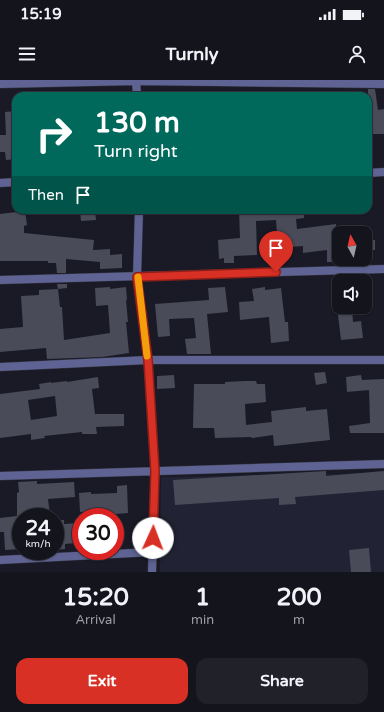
<!DOCTYPE html>
<style>
:root{--surface:#13141c;--page:#202129;--text:#f1f3f6;--muted:#9d9ea3;--line:#32333b;--accent:#d93025}
body{margin:0;font-family:"Varela Round",sans-serif;background:var(--page);color:var(--text);height:100vh;display:flex;flex-direction:column;font-size:15px;white-space:nowrap}
*{box-sizing:border-box;margin:0}
p{font-size:13px;color:var(--muted)}
.icon{flex:none;width:22px;height:22px;fill:none;stroke:currentColor;stroke-width:2;stroke-linecap:round;stroke-linejoin:round}
.map{position:relative;height:492px;overflow:hidden}
.drawer{display:flex;flex-direction:column;background:var(--surface);flex:1}
.drawer>*{flex:none}
.guide{position:absolute;left:12px;top:12px;width:360px;height:122px;border-radius:12px;box-shadow:0 1px 3px #0004,0 0 0 1px var(--line);background:#00695c;color:#fff;overflow:hidden}
.needle{width:26px;rotate:352deg}
.controls{position:absolute;left:332px;top:146px;display:grid;gap:8px}
.controls a{display:grid;place-items:center;width:40px;height:40px;border-radius:8px;background:var(--surface);box-shadow:0 1px 3px #0004,0 0 0 1px var(--line);font-size:20px}
.speed{position:absolute;left:12px;top:428px;display:flex;gap:8px;font-size:20px;font-weight:700;text-align:center}
.speed>*{display:grid;place-content:center;width:52px;height:52px;border-radius:50%;background:var(--surface);box-shadow:0 1px 3px #0004,0 0 0 1px var(--line);line-height:1}
.speed small{font-size:10px;font-weight:400}
.speed .limit{border:6px solid #d22;background:#fff;color:#111}
.pin{position:absolute;display:grid;place-items:center;width:34px;height:34px;color:#fff;margin:-41px -17px;border-radius:50% 50% 50% 0;rotate:-45deg;box-shadow:0 0 4px #0007}
.pin .icon{rotate:45deg}
.me{position:absolute;width:44px;margin:-22px;rotate:2deg;stroke-linejoin:round;filter:drop-shadow(0 0 3px #0008)}
.turn{display:flex;align-items:center;gap:14px;height:84px;padding:0 16px;font-size:18px}
.turn .icon{width:52px;height:52px;stroke-width:2.5}
.turn b{display:block;font-size:28px;line-height:34px}
.then{display:flex;align-items:center;height:38px;padding:0 16px;background:#0003;gap:8px;font-size:15px}
.eta{display:flex;justify-content:space-evenly;align-items:center;height:68px;text-align:center}
.eta b{font-size:24px;font-weight:700;line-height:28px}
.action{display:flex;gap:8px;margin-top:auto;padding:8px 16px}
.action a{flex:1;height:46px;border-radius:12px;background:var(--accent);color:#fff;font-size:16px;font-weight:700;line-height:46px;text-align:center}
.action a+a{background:var(--page);color:var(--text)}
.status{display:flex;justify-content:space-between;align-items:center;height:28px;padding:0 20px;background:var(--surface);direction:ltr}
.status svg{height:11px;fill:currentColor}
header{display:flex;justify-content:space-between;align-items:center;height:52px;padding:0 16px;background:var(--surface);font-size:18px;font-weight:700}
.map>svg:first-child{display:block}
.built{fill:#212334}
.building{fill:#494b59;fill-rule:evenodd}
.lines{fill:none;stroke-linecap:round;stroke-linejoin:round}
.minor-casing{stroke:#353641;stroke-width:9}
.minor{stroke:#5e6393;stroke-width:8}
.route-casing{stroke:#8d1f18;stroke-width:10}
.route{stroke:#d93025;stroke-width:7}
.slow{stroke:#f59e0b;stroke-width:7}
</style>
<div class="status"><b>15:19</b><svg viewBox="0 0 49 12"><path d="M0 12V9h3v3zM5 12V6h3v6zM10 12V3h3v9zM15 12V0h3v12zM26 1h20v11H26zM47 4h2v5h-2z"/></svg></div>
<header><svg class="icon" aria-label="menu" viewBox="0 0 24 24"><path d="M4 6h16M4 12h16M4 18h16"/></svg>Turnly<svg class="icon" aria-label="person" viewBox="0 0 24 24"><circle cx="12" cy="8" r="4"/><path d="M4 21q1-7 8-7t8 7"/></svg></header>
<div class="map">
<svg width="384" height="492" viewBox="0 0 384 492">
<rect width="100%" height="100%" fill="#191a26"/>
<!-- built -->
<path class="built" d="M 384,393 L 384,492 L 160,492 L 161,397 Z"/>
<!-- building -->
<path class="building" d="M 368,9 L 375,9 L 378,30 L 384,29 L 384,54 L 368,54 Z
M 16,31 L 16,79 L 6,80 L 5,72 L 0,72 L 0,55 L 6,55 L 5,32 Z
M 80,130 L 95,130 L 96,140 L 81,141 Z
M 239,130 L 304,130 L 304,138 L 296,139 L 297,149 L 336,144 L 337,182 L 327,182 L 327,170 L 303,173 L 303,166 L 278,168 L 276,140 L 256,141 L 257,175 L 234,176 L 234,183 L 224,183 L 224,178 L 219,179 L 218,160 L 240,158 Z
M 25,131 L 27,145 L 24,146 L 24,153 L 94,160 L 93,170 L 110,169 L 110,175 L 122,174 L 122,188 L 100,189 L 100,182 L 66,179 L 66,193 L 57,193 L 56,183 L 48,183 L 48,181 L 0,181 L 0,134 Z
M 365,160 L 375,160 L 375,170 L 365,170 Z
M 57,204 L 67,204 L 67,208 L 58,209 L 60,227 L 62,227 L 64,260 L 110,253 L 108,225 L 96,226 L 95,208 L 110,207 L 110,209 L 126,207 L 127,220 L 126,220 L 128,242 L 126,242 L 129,273 L 102,277 L 47,279 L 46,268 L 0,272 L 0,249 L 23,247 L 21,216 L 39,215 L 39,210 L 58,209 Z
M 225,207 L 228,232 L 207,234 L 211,274 L 187,274 L 185,259 L 196,258 L 194,238 L 169,239 L 170,256 L 158,257 L 155,224 L 209,220 L 208,208 Z
M 265,207 L 265,210 L 281,208 L 285,242 L 288,242 L 289,261 L 271,263 L 269,237 L 240,240 L 239,222 L 254,221 L 252,209 Z
M 337,227 L 352,227 L 353,242 L 361,241 L 363,258 L 341,260 Z
M 325,292 L 327,303 L 316,305 L 314,293 Z
M 174,295 L 175,308 L 157,309 L 157,296 Z
M 361,295 L 362,300 L 384,299 L 384,353 L 350,353 L 349,346 L 370,343 L 369,310 L 347,312 L 346,297 Z
M 98,297 L 99,308 L 92,309 L 95,334 L 124,334 L 124,346 L 96,347 L 97,354 L 82,354 L 82,352 L 44,356 L 45,358 L 31,360 L 31,354 L 0,358 L 0,314 L 40,309 L 39,304 L 51,302 L 51,303 L 67,301 L 67,302 ZM 55,316 L 57,336 L 31,340 L 28,320 Z
M 244,301 L 256,301 L 257,304 L 265,304 L 266,322 L 245,324 L 246,345 L 272,342 L 271,331 L 306,327 L 306,331 L 327,329 L 330,360 L 274,366 L 273,355 L 252,358 L 251,357 L 215,358 L 214,348 L 193,348 L 194,304 L 225,304 L 225,302 Z
M 326,391 L 326,396 L 384,391 L 384,410 L 295,417 L 296,424 L 279,425 L 279,418 L 175,425 L 173,400 Z
M 37,401 L 37,404 L 74,402 L 75,417 L 48,419 L 50,435 L 21,436 L 21,469 L 5,470 L 4,452 L 0,452 L 0,438 L 17,436 L 17,413 L 19,412 L 18,402 Z
M 127,405 L 128,433 L 102,435 L 102,431 L 80,432 L 79,413 L 91,412 L 91,414 L 117,413 L 117,406 Z
M 55,440 L 64,440 L 64,444 L 80,443 L 80,455 L 77,455 L 77,463 L 65,464 L 65,469 L 55,470 Z
M 369,468 L 371,492 L 351,492 L 349,470 Z"/>
<g class="lines">
<!-- minor casing -->
<g class="minor-casing">
<path id="minor" d="M 136,0 L 137,16
M 0,4 L 136,1 L 384,4
M 368,93 L 384,92
M 0,103 L 16,102
M 139,130 L 137,197 L 148,280 L 155,391 L 152,492
M 0,200 L 384,189
M 0,287 L 148,280 L 384,280
M 0,396 L 384,384
M 0,480 L 152,472"/>
</g>
<!-- minor -->
<use href="#minor" class="minor"/>
</g>
<g class="lines">
<!-- route casing -->
<g class="route-casing">
<path id="route" d="M 153,458 L 155,391 L 148,280 L 137,197 L 276,192"/>
</g>
<!-- route -->
<use href="#route" class="route"/>
<!-- slow -->
<path class="slow" d="M 138,197 L 147,276"/>
</g>
</svg>
<div class="controls">
<a><svg class="needle" viewBox="-14 -14 28 28"><path d="M0-13l5 13h-10z" fill="#e53935"/><path d="M0 13l5-13h-10z" fill="#9d9ea3"/></svg></a>
<a><svg class="icon" aria-label="sound" viewBox="0 0 24 24"><path d="M4 9h4l5-4v14l-5-4H4zM17 9q2 3 0 6"/></svg></a>
</div>
<div class="speed"><div>24<small>km/h</small></div><div class="limit">30</div></div>
<div class="pin" style="left:276px;top:192px;background:#d93025"><svg class="icon" aria-label="arrive" viewBox="0 0 24 24"><path d="M6 21V4h12l-3 4 3 4H6"/></svg></div>
<svg class="me" style="left:153px;top:458px" viewBox="-20 -20 40 40"><circle r="19" fill="#fff"/><path d="M0-13L10 11 0 6-10 11z" fill="#d93025"/></svg>
<div class="guide">
<div class="turn"><svg class="icon" aria-label="right" viewBox="0 0 24 24"><path d="M7 20v-9h11M14 6l5 5-5 5"/></svg><div><b>130 m</b>Turn right</div></div>
<div class="then">Then<svg class="icon" aria-label="arrive" viewBox="0 0 24 24"><path d="M6 21V4h12l-3 4 3 4H6"/></svg></div>
</div>
</div>
<section class="drawer">
<div class="eta">
<div><b>15:20</b><p>Arrival</p></div>
<div><b>1</b><p>min</p></div>
<div><b>200</b><p>m</p></div>
</div>
<div class="action"><a>Exit</a><a>Share</a></div>
</section>
